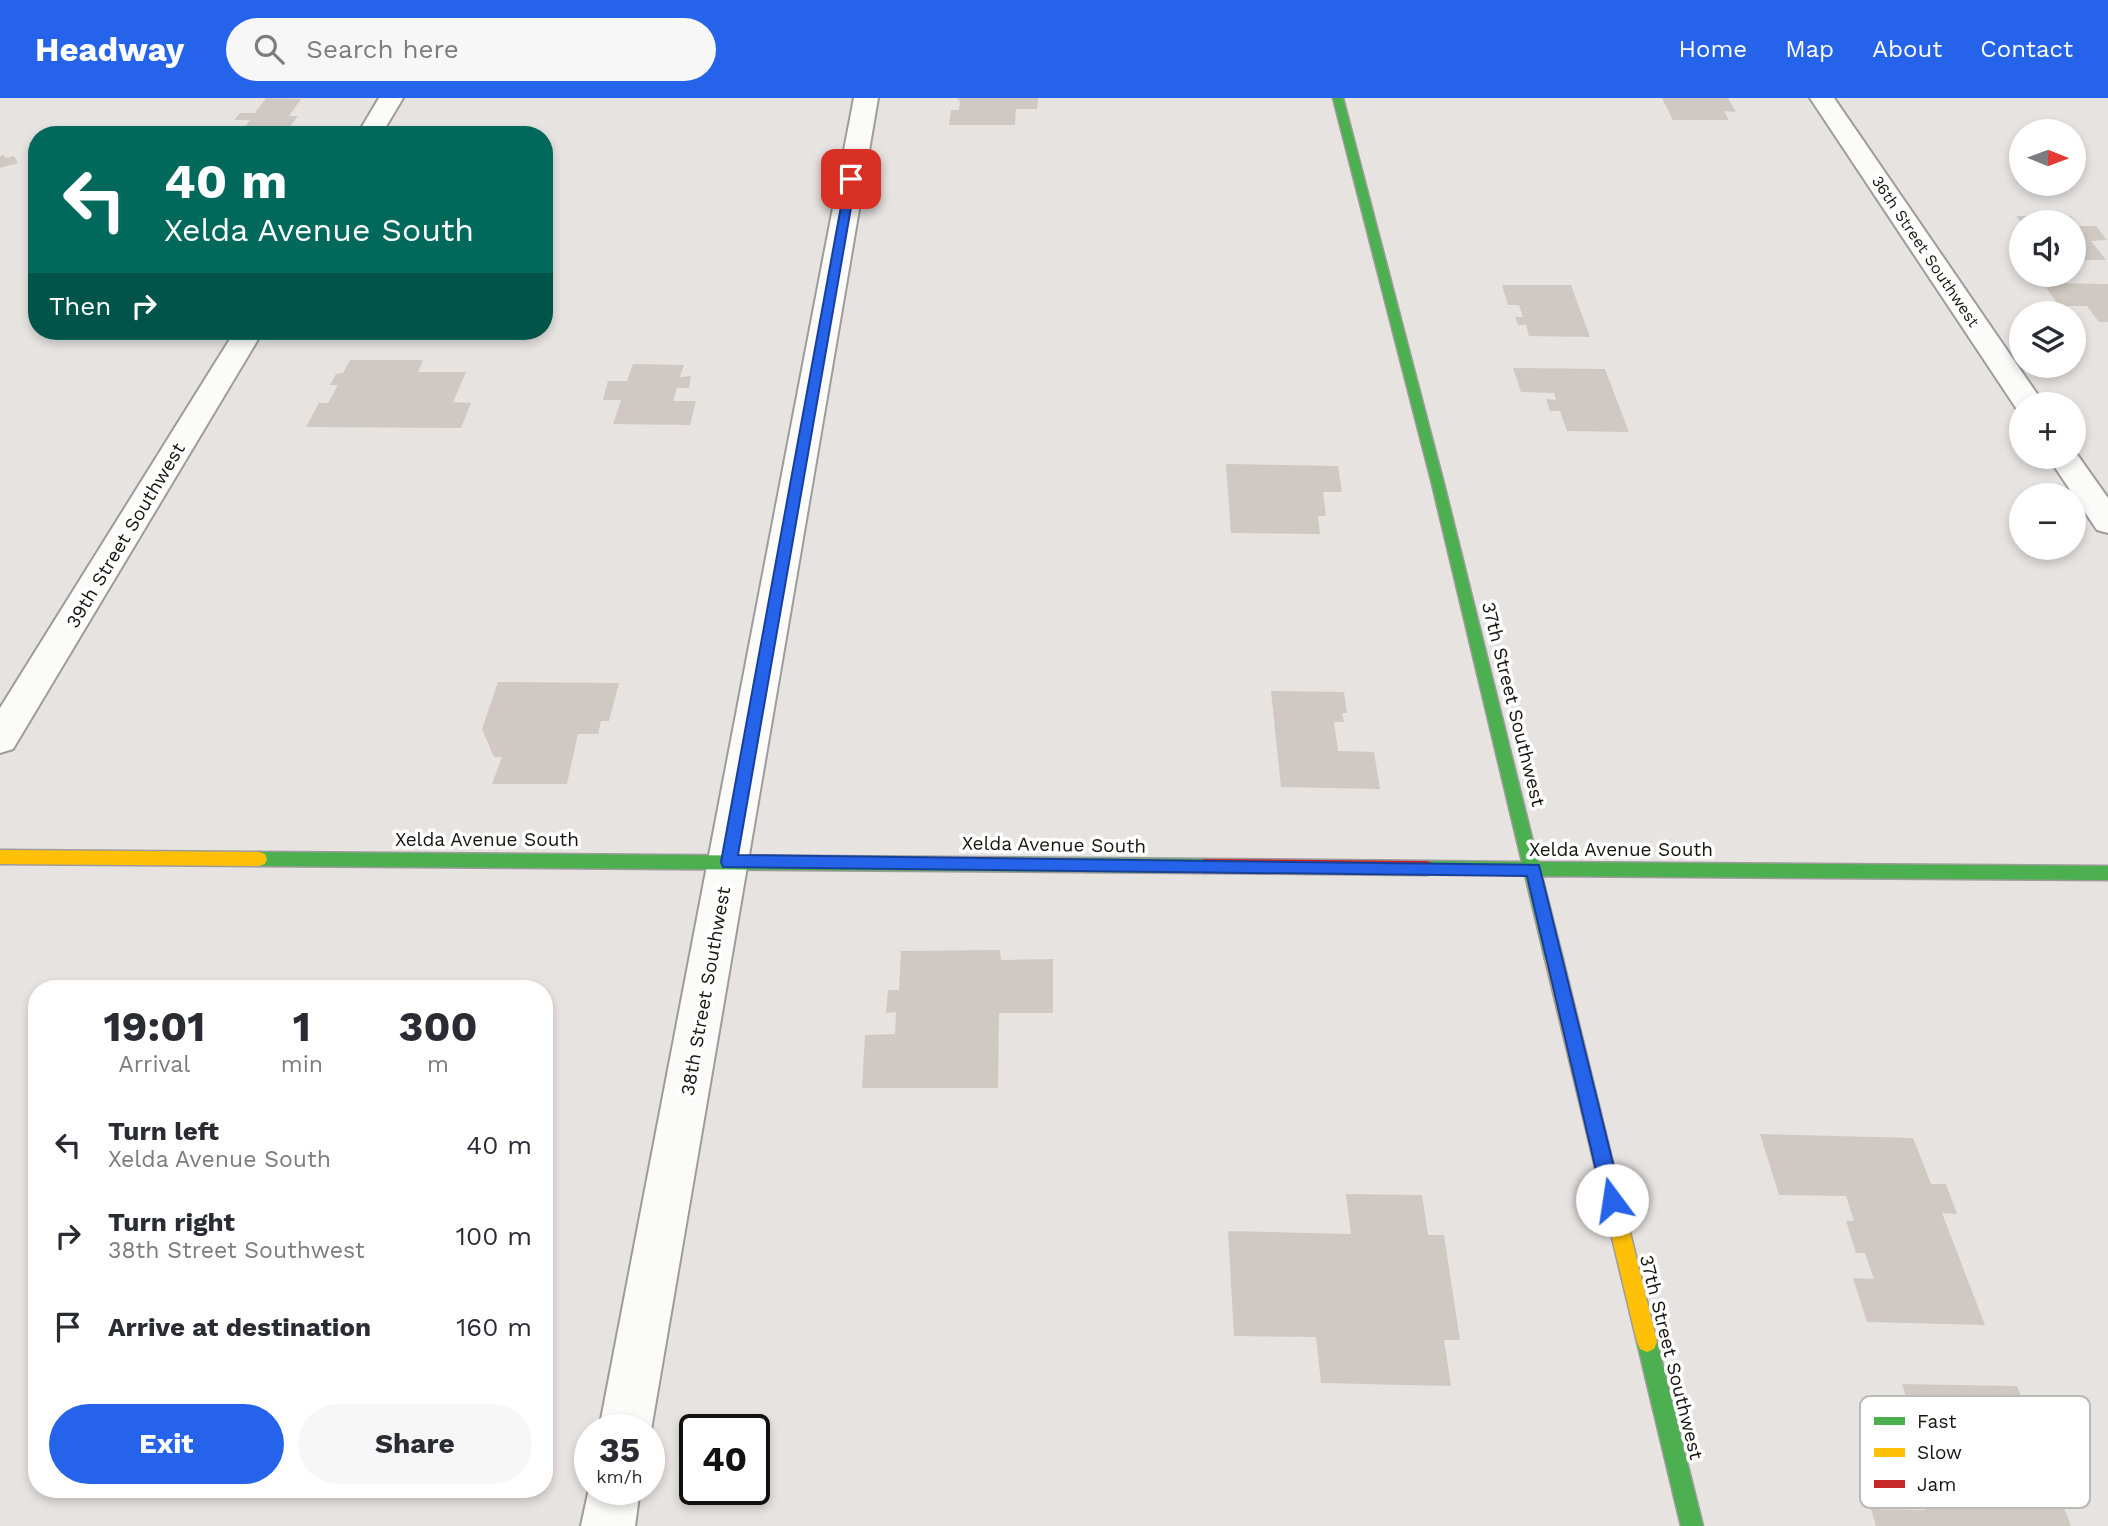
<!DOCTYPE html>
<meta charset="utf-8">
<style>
:root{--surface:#fff;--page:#f7f7f7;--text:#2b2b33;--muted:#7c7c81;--accent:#2563eb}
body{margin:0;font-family:"Work Sans",sans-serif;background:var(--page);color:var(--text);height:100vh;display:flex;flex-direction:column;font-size:26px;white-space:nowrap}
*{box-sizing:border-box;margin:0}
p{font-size:23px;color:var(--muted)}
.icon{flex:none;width:38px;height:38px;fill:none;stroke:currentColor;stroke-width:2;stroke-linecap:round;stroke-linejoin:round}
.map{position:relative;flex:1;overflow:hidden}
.sheet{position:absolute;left:28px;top:882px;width:525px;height:518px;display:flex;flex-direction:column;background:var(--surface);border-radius:28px;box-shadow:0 4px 10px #0003}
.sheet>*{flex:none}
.guide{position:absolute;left:28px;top:28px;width:525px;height:214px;border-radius:28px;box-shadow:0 4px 10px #0003;background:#00695c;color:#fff;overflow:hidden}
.needle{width:46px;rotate:91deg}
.tools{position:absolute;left:2009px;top:21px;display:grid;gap:14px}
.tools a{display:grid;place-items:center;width:77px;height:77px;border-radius:50%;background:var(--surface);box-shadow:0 4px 10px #0003;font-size:35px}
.speed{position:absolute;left:574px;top:1316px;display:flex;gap:14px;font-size:35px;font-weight:700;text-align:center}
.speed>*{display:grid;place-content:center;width:91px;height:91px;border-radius:50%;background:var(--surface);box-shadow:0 4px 10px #0003;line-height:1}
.speed small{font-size:18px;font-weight:400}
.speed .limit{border:4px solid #111;border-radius:10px;background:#fff;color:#111}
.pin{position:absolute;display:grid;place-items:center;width:60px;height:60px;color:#fff;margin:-30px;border-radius:14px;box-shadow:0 4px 10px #0006}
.me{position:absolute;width:77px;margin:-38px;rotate:346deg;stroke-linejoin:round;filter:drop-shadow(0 0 5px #0008)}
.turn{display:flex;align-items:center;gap:24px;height:147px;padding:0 21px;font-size:32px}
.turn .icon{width:91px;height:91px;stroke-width:2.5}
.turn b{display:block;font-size:49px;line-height:60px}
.then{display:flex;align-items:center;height:66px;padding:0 21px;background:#0003;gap:14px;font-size:26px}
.eta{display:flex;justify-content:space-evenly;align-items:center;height:119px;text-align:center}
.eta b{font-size:42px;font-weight:700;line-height:49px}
.primary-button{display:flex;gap:14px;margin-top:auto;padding:14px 21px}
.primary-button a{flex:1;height:80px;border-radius:42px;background:var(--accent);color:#fff;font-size:28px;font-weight:700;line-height:80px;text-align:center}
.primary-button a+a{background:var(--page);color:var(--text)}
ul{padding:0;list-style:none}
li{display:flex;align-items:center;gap:21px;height:91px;padding:0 21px}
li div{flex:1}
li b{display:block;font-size:26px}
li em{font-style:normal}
header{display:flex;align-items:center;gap:42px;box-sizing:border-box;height:98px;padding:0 35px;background:var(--accent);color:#fff}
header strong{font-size:33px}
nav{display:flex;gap:38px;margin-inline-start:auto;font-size:24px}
.search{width:490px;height:63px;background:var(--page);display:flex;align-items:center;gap:18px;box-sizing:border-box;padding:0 24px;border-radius:38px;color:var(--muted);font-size:26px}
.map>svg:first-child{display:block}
.building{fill:#d0c9c3}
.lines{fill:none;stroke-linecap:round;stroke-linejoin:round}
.street-casing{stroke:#9e9c9a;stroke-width:4}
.fast-casing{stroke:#9e9c9a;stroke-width:3}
.slow-casing{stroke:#9e9c9a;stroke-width:3}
.jam-casing{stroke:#9e9c9a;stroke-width:3}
.street{fill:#fbfbfa;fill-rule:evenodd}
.fast{fill:#4caf50;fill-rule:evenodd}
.slow{fill:#ffc107;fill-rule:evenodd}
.jam{fill:#c62828;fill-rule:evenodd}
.route{fill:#2563eb;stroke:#184099;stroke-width:2}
.labels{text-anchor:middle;stroke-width:7;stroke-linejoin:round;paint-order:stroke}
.far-street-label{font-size:16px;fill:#171513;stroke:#fff}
.street-label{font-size:19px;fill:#171513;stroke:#fff}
.key{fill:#fff;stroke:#b9b9b8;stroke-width:2}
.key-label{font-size:19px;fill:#171513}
</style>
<header>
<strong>Headway</strong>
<div class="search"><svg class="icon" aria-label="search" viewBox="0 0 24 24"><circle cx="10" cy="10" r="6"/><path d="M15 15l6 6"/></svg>Search here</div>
<nav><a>Home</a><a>Map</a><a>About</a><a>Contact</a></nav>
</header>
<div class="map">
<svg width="2108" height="1428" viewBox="0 0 2108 1428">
<rect width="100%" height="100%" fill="#e6e3e1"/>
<!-- building -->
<path class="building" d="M 266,0 L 301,1 L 289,18 L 298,18 L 289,30 L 244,30 L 250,22 L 234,22 L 240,15 L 255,15 Z
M 958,0 L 1038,0 L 1037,11 L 1016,11 L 1015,27 L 949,27 L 951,12 L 959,12 L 960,3 L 957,2 Z
M 1662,0 L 1728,0 L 1736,14 L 1724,13 L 1729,22 L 1673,22 Z
M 4,57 L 5,60 L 14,58 L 18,65 L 0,70 L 0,58 Z
M 2016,118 L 2071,118 L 2079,128 L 2096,128 L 2107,142 L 2091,143 L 2106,162 L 2074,162 L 2074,124 L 2021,124 Z
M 2013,131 L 2021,131 L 2021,156 L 2011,142 L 2021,142 Z
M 2043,185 L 2108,186 L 2108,224 L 2099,224 L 2087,208 L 2059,208 Z
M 1502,187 L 1571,187 L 1590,239 L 1529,238 L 1526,227 L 1518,227 L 1515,219 L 1523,219 L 1519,207 L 1508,207 Z
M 350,262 L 423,262 L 418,274 L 466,274 L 453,304 L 471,305 L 461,330 L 306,329 L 319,305 L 328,305 L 338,287 L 330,287 L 336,276 L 343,275 Z
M 633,266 L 684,267 L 680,279 L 691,278 L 689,290 L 677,290 L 673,303 L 696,303 L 690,327 L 613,326 L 621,302 L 603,302 L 608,283 L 627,283 Z
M 1513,270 L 1605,271 L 1629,334 L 1567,333 L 1560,313 L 1550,313 L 1546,301 L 1556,302 L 1554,295 L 1521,294 Z
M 1226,366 L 1338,368 L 1342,394 L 1323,394 L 1326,418 L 1318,418 L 1320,436 L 1231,435 Z
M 498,584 L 619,585 L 609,623 L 601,623 L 598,636 L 578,636 L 567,686 L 492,686 L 502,659 L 494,659 L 482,631 Z
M 1271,593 L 1344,594 L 1347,615 L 1342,615 L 1344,624 L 1334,624 L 1338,653 L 1374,654 L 1380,691 L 1281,689 Z
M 1000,852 L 1001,862 L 1053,861 L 1053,915 L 999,915 L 998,990 L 862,990 L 865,937 L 895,936 L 896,914 L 886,915 L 888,892 L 899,892 L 901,853 Z
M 1760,1036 L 1913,1040 L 1931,1086 L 1946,1086 L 1957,1116 L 1942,1115 L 1985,1227 L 1867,1224 L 1853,1180 L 1874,1181 L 1865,1155 L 1856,1155 L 1846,1123 L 1854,1123 L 1846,1098 L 1779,1097 Z
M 1346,1096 L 1422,1097 L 1428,1137 L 1444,1137 L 1460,1242 L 1444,1242 L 1451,1288 L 1321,1285 L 1316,1239 L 1234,1238 L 1228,1133 L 1351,1136 Z
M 1902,1286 L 2017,1288 L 2071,1428 L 1876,1428 L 1871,1411 L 1925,1412 L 1906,1356 L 1925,1356 Z"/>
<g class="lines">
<!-- street casing -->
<g class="street-casing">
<path id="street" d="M 379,0 L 403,0 L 381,37 L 357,37 Z
M 854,0 L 878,0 L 651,1332 L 649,1336 L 649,1332 L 599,1332 Z
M 1810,0 L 1834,0 L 2044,306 L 2021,306 L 2021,313 L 2018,313 Z
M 235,233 L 263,233 L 13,651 L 0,655 L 0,610 Z
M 2074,352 L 2108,400 L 2108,435 L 2097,432 L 2048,359 L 2074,359 Z
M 590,1386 L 590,1391 L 640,1391 L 635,1428 L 581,1428 Z"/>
</g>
<!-- fast casing -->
<g class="fast-casing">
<path id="fast" d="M 1333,0 L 1343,0 L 1444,386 L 1538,764 L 2108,768 L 2108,782 L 1542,778 L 1563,861 L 1560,866 L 1554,868 L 1548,866 L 1545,861 L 1525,777 L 1421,775 L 1419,770 L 1421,765 L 1427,763 L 1522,764 L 1432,386 Z
M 259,754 L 1205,761 L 1211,763 L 1213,768 L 1211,773 L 1205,775 L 259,768 L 253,766 L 251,761 L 253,756 Z
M 1647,1234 L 1654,1237 L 1657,1244 L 1703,1428 L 1681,1428 L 1637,1244 L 1640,1237 Z"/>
</g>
<!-- slow casing -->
<g class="slow-casing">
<path id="slow" d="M 0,752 L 259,754 L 265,756 L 267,761 L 265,766 L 259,768 L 0,766 Z
M 1554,854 L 1560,856 L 1563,861 L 1657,1244 L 1654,1251 L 1647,1254 L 1640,1251 L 1637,1244 L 1545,861 L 1548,856 Z"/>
</g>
<!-- jam casing -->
<g class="jam-casing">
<path id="jam" d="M 1205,761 L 1427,763 L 1433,765 L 1435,770 L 1433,775 L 1427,777 L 1205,775 L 1199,773 L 1197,768 L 1199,763 Z"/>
</g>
<!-- street -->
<use href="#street" class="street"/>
<!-- fast -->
<use href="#fast" class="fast"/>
<!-- slow -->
<use href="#slow" class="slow"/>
<!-- jam -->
<use href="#jam" class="jam"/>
</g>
<!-- route -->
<path class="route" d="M 851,78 L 856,81 L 738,757 L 1539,767 L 1622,1102 L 1619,1109 L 1612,1112 L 1605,1109 L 1603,1102 L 1527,778 L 723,769 L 721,764 L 846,81 Z"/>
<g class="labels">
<!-- far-street labels -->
<g class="far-street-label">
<text transform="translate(1926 153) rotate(56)" y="6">36th Street Southwest</text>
</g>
<!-- street labels -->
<g class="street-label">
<text transform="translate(125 437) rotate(-59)" y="7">39th Street Southwest</text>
<text transform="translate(1514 606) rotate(76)" y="7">37th Street Southwest</text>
<text x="487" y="748">Xelda Avenue South</text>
<text transform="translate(1054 746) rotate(1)" y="7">Xelda Avenue South</text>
<text x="1621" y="758">Xelda Avenue South</text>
<text transform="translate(705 893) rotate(-80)" y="7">38th Street Southwest</text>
<text transform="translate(1672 1259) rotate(76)" y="7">37th Street Southwest</text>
</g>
</g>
<!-- legend -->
<rect x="1860" y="1298" width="230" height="112" rx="10" class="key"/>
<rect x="1874" y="1319" width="31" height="8" fill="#4caf50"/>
<rect x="1874" y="1350" width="31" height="9" fill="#ffc107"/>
<rect x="1874" y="1382" width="31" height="8" fill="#c62828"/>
<g class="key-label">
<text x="1917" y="1330">Fast</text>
<text x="1917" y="1361">Slow</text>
<text x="1917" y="1393">Jam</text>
</g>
</svg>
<div class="tools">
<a><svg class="needle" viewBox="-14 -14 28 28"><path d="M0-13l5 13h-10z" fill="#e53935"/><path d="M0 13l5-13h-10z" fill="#7c7c81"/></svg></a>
<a><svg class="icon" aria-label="sound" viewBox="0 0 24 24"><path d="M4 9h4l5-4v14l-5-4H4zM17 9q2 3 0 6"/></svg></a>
<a><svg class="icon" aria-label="layers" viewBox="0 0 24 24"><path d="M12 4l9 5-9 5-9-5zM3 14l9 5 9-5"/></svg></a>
<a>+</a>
<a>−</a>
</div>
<div class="speed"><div>35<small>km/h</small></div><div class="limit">40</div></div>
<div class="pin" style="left:851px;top:81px;background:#d93025"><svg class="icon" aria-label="arrive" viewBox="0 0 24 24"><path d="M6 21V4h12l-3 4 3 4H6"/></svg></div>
<svg class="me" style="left:1612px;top:1102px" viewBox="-20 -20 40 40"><circle r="19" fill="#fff"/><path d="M0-13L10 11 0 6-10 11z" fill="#2563eb"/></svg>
<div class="guide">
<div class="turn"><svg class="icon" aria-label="left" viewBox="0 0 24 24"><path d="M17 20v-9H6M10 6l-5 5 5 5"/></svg><div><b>40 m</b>Xelda Avenue South</div></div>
<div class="then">Then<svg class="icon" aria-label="right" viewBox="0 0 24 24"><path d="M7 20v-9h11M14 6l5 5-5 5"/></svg></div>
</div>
<section class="sheet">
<div class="eta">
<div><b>19:01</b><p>Arrival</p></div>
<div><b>1</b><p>min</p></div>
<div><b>300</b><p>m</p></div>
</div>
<ul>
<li><svg class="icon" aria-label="left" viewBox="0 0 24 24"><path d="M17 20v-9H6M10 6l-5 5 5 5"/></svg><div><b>Turn left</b><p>Xelda Avenue South</p></div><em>40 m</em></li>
<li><svg class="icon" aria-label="right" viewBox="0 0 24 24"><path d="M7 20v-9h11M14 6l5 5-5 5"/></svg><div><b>Turn right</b><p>38th Street Southwest</p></div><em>100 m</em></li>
<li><svg class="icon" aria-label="arrive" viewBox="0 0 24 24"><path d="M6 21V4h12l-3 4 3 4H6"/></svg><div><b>Arrive at destination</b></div><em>160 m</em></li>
</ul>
<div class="primary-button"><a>Exit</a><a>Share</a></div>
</section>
</div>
